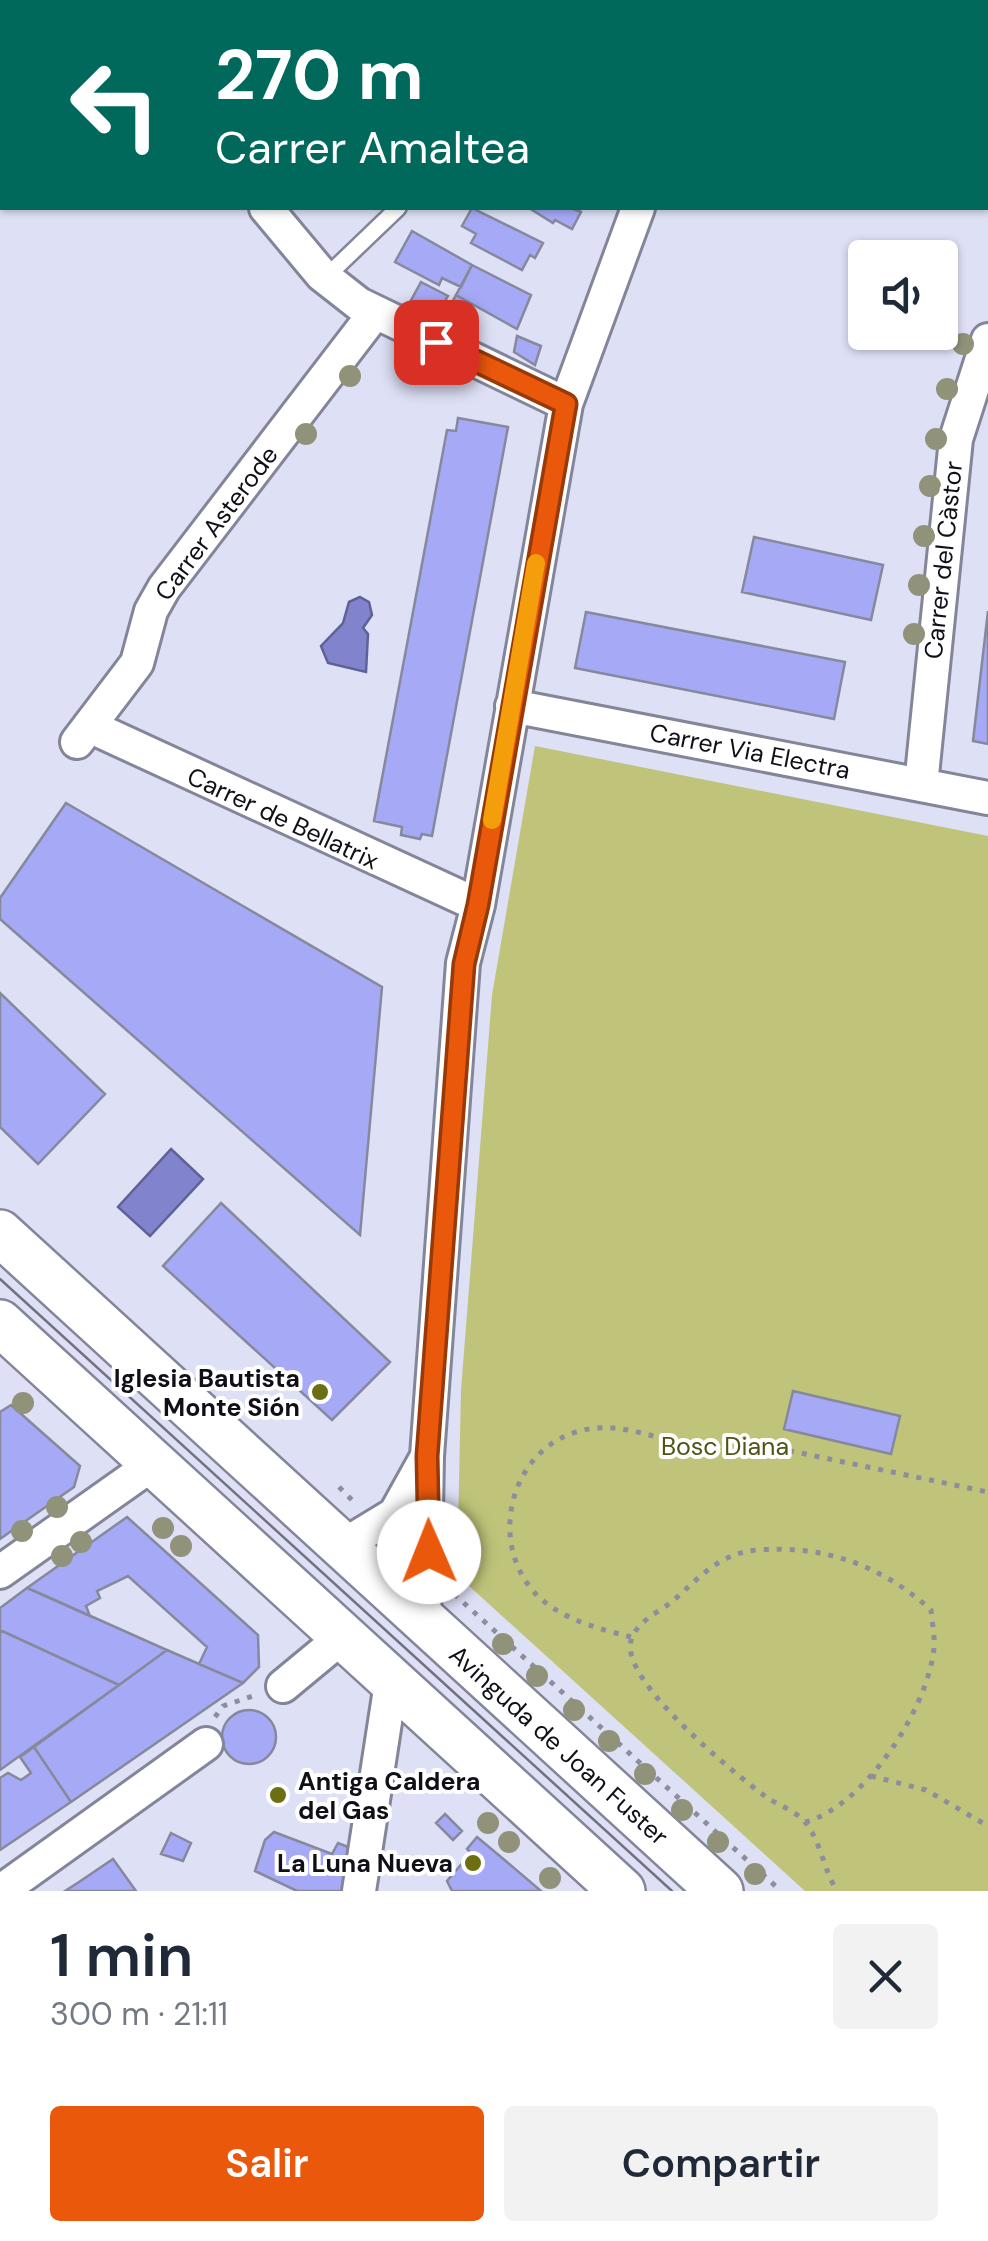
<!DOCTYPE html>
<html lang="es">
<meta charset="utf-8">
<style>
:root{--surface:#fff;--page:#f2f2f3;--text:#1f2937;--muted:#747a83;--accent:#ea580c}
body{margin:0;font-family:"DM Sans",sans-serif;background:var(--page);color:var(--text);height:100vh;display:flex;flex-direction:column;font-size:38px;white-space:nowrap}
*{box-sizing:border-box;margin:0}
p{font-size:32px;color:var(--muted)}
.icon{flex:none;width:55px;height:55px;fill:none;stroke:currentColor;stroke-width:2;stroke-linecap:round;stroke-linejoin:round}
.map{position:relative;height:1891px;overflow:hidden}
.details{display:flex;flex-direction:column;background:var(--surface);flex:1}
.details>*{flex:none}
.banner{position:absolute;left:0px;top:0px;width:990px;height:210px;box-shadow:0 2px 8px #0004;background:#00695c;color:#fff;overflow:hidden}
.controls{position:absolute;left:848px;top:240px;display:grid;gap:20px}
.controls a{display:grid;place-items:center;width:110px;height:110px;border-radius:10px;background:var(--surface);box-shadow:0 2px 8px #0004;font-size:50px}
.pin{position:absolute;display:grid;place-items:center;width:85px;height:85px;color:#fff;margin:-42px;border-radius:20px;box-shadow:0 5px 15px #0006}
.me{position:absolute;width:110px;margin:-55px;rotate:359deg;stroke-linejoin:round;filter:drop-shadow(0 0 8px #0008)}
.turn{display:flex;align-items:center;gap:35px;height:210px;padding:0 50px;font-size:45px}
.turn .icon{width:130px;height:130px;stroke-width:2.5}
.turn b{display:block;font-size:70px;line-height:85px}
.round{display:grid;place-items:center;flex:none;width:105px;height:105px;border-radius:10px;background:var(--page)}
.headline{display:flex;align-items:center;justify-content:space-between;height:170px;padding:0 50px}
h1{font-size:60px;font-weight:600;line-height:75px}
.primary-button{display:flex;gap:20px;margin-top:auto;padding:20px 50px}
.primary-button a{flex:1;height:115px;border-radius:10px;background:var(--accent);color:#fff;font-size:40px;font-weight:600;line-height:115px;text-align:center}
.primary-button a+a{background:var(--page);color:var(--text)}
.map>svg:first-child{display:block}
.green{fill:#bfc47a}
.water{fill:#8184cd;stroke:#5f6196;stroke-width:2.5}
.building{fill:#a6aaf6;stroke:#86889c;stroke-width:2.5}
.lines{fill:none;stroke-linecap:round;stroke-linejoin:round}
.service-casing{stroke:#838599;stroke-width:20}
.minor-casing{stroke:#838599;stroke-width:38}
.secondary-casing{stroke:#838599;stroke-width:50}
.path{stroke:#8c8d9d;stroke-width:5;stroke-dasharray:5 8;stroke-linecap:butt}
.service{stroke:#fff;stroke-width:15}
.minor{stroke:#fff;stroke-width:32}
.secondary{stroke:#fff;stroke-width:45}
.tram{stroke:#717281;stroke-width:2.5}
.tree{fill:#909279}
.route-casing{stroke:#983908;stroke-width:25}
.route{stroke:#ea580c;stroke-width:18}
.slow{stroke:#f59e0b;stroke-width:18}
.poi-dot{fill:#6b6e12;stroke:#fff;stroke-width:4}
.labels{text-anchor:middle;stroke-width:8;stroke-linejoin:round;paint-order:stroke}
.street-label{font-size:25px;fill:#0f0f17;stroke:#fff}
.poi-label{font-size:25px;font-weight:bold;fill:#0f0f17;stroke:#fff;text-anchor:end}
.park-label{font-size:25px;fill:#505313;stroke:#fff}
</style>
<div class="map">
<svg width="988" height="1891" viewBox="0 0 988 1891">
<rect width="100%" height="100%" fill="#dee0f6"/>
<!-- green -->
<path class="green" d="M 535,746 L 988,836 L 988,1891 L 805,1891 L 457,1575 L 461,1390 L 492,995 Z"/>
<!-- water -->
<path class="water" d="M 360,597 L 369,602 L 372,615 L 363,628 L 368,634 L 366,672 L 328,663 L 321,646 L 343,623 L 349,602 Z
M 171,1149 L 203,1179 L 150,1236 L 118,1207 Z"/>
<!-- building -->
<path class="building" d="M 472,208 L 543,243 L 535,258 L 530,255 L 522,270 L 471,243 L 476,234 L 462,226 Z
M 529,208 L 571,208 L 581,212 L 572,229 L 555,220 L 553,223 Z
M 412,231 L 472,265 L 461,287 L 442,278 L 439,285 L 395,262 Z
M 472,265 L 531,295 L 517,329 L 456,295 Z
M 421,282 L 448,296 L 435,318 L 409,304 Z
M 456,295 L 470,303 L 457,326 L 443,319 Z
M 517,336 L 541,346 L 535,365 L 514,352 Z
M 458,418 L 508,427 L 432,836 L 422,834 L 420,839 L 401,835 L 402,827 L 374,821 L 447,430 L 456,431 Z
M 754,537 L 883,565 L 871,620 L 742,592 Z
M 988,611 L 988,744 L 973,741 Z
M 586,612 L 845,662 L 834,719 L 575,668 Z
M 66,803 L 382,987 L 360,1235 L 0,919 L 0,898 Z
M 0,993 L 105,1094 L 38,1164 L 0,1127 Z
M 221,1203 L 390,1362 L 332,1420 L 163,1266 Z
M 793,1391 L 900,1416 L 891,1454 L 784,1429 Z
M 11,1405 L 80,1466 L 74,1487 L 0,1539 L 0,1412 Z
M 127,1517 L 258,1635 L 259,1667 L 243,1683 L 199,1664 L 207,1647 L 128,1576 L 97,1591 L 100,1598 L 86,1606 L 90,1616 L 27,1588 Z
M 27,1588 L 39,1593 L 167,1650 L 119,1685 L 0,1630 L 0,1608 Z
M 0,1630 L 119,1685 L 0,1770 Z
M 167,1650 L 243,1683 L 71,1802 L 34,1747 Z
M222 1737a27 27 0 1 1 54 0a27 27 0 1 1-54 0Z
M 34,1747 L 71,1802 L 0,1850 L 0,1778 L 8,1773 L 21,1780 L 31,1773 L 20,1757 Z
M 445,1814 L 462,1831 L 453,1840 L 436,1823 Z
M 274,1832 L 332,1854 L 338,1843 L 346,1846 L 350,1850 L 345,1891 L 297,1891 L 255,1871 L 265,1840 Z
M 171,1833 L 191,1843 L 183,1861 L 161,1854 Z
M 477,1837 L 507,1862 L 541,1891 L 452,1891 L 447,1881 L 471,1853 L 467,1849 Z
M 113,1859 L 136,1891 L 65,1891 L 79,1882 Z"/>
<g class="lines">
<!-- service casing -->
<g class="service-casing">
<path id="service" d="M 317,2 L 320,0
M 322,275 L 326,277 L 398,208"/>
</g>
<!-- minor casing -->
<g class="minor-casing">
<path id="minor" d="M 106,0 L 108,2
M 965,0 L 967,2
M 727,2 L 728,0
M 988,30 L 988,31
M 266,208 L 322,275 L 359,304 L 566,404
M 512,706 L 988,798
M 89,726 L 478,905
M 77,742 L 137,663 L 151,611 L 164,588 L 374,314
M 921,785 L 956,439 L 988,340
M 344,1545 L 395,1514 L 425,1460
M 0,1572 L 154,1463
M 424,1623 L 427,1456 L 463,963 L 478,905 L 566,404 L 638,208
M 283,1686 L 341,1638
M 1,1891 L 206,1744
M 359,1891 L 391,1683"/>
</g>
<!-- secondary casing -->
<g class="secondary-casing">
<path id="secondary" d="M 0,1233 L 720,1891
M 0,1323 L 622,1891"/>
</g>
<!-- path -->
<path class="path" d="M 988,77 L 988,78
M 339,1487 L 356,1504
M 454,1594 L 781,1891
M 631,1637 C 600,1629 564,1620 540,1598 C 488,1550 506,1456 573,1433 C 620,1417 654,1442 700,1445 C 713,1446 726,1442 738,1440 L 988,1492
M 215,1717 L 223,1706 L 256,1695
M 871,1776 L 926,1790 L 988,1826
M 805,1822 C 864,1807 928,1709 934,1648 C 935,1636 932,1622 931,1610 C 881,1565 825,1545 757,1550 C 720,1553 700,1577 674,1600 C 660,1612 636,1621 631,1641 C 620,1681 734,1773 766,1797 C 778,1805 796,1811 805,1822 C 820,1839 824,1871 837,1891"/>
<!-- service -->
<use href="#service" class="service"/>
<!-- minor -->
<use href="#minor" class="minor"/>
<!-- secondary -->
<use href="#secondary" class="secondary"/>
<!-- tram -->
<path class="tram" d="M 0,1279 L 672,1891"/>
</g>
<!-- trees -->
<g class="tree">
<circle cx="963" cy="344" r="11"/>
<circle cx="350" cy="376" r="11"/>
<circle cx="947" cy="389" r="11"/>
<circle cx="306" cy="434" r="11"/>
<circle cx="936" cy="439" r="11"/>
<circle cx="930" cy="486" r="11"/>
<circle cx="924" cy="536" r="11"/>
<circle cx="919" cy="585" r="11"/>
<circle cx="914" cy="634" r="11"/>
<circle cx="23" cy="1403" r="11"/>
<circle cx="57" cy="1507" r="11"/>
<circle cx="163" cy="1528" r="11"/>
<circle cx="22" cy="1531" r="11"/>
<circle cx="81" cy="1542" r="11"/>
<circle cx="181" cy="1546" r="11"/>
<circle cx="62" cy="1556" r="11"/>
<circle cx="503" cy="1644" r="11"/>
<circle cx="537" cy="1676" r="11"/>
<circle cx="574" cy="1710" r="11"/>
<circle cx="609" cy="1741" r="11"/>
<circle cx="645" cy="1774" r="11"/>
<circle cx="682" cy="1810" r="11"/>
<circle cx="488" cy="1823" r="11"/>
<circle cx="509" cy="1842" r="11"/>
<circle cx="718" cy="1842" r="11"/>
<circle cx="755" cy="1874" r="11"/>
<circle cx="550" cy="1878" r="11"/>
</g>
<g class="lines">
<!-- route casing -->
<g class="route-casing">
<path id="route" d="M 429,1552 L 427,1456 L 464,964 L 478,905 L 566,404 L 436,342"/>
</g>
<!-- route -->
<use href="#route" class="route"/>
<!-- slow -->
<path class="slow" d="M 492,820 L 536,563"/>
</g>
<!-- markers -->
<g class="poi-dot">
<circle cx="320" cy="1392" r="10"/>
<circle cx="278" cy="1795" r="10"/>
<circle cx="473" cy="1863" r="10"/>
</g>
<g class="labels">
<!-- street labels -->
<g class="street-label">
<text transform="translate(216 523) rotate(-53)" y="9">Carrer Asterode</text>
<text transform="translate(943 560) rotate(-84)" y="9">Carrer del Càstor</text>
<text transform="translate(750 751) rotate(11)" y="9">Carrer Via Electra</text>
<text transform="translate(283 818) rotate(25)" y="9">Carrer de Bellatrix</text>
<text transform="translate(559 1745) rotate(42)" y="9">Avinguda de Joan Fuster</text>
</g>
<!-- poi labels -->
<g class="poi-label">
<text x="300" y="1387">Iglesia Bautista<tspan x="300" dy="29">Monte Sión</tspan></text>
<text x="298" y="1790" text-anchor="start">Antiga Caldera<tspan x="298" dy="29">del Gas</tspan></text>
<text x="453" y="1872">La Luna Nueva</text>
</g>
<!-- park labels -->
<g class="park-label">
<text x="725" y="1455">Bosc Diana</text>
</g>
</g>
</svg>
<div class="controls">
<a><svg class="icon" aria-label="sound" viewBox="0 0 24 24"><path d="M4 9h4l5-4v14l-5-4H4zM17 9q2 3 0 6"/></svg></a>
</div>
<div class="pin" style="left:436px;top:342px;background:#d93025"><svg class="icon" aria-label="arrive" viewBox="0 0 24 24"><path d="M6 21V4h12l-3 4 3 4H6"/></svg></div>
<svg class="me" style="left:429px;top:1552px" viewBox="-20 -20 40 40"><circle r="19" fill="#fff"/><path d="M0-13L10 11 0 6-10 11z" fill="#ea580c"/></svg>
<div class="banner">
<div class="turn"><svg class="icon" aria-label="left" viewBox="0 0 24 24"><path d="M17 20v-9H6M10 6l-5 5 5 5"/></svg><div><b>270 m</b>Carrer Amaltea</div></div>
</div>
</div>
<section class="details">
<div class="headline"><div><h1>1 min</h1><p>300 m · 21:11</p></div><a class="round"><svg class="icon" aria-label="close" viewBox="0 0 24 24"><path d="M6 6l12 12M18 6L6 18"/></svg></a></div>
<div class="primary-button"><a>Salir</a><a>Compartir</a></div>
</section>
